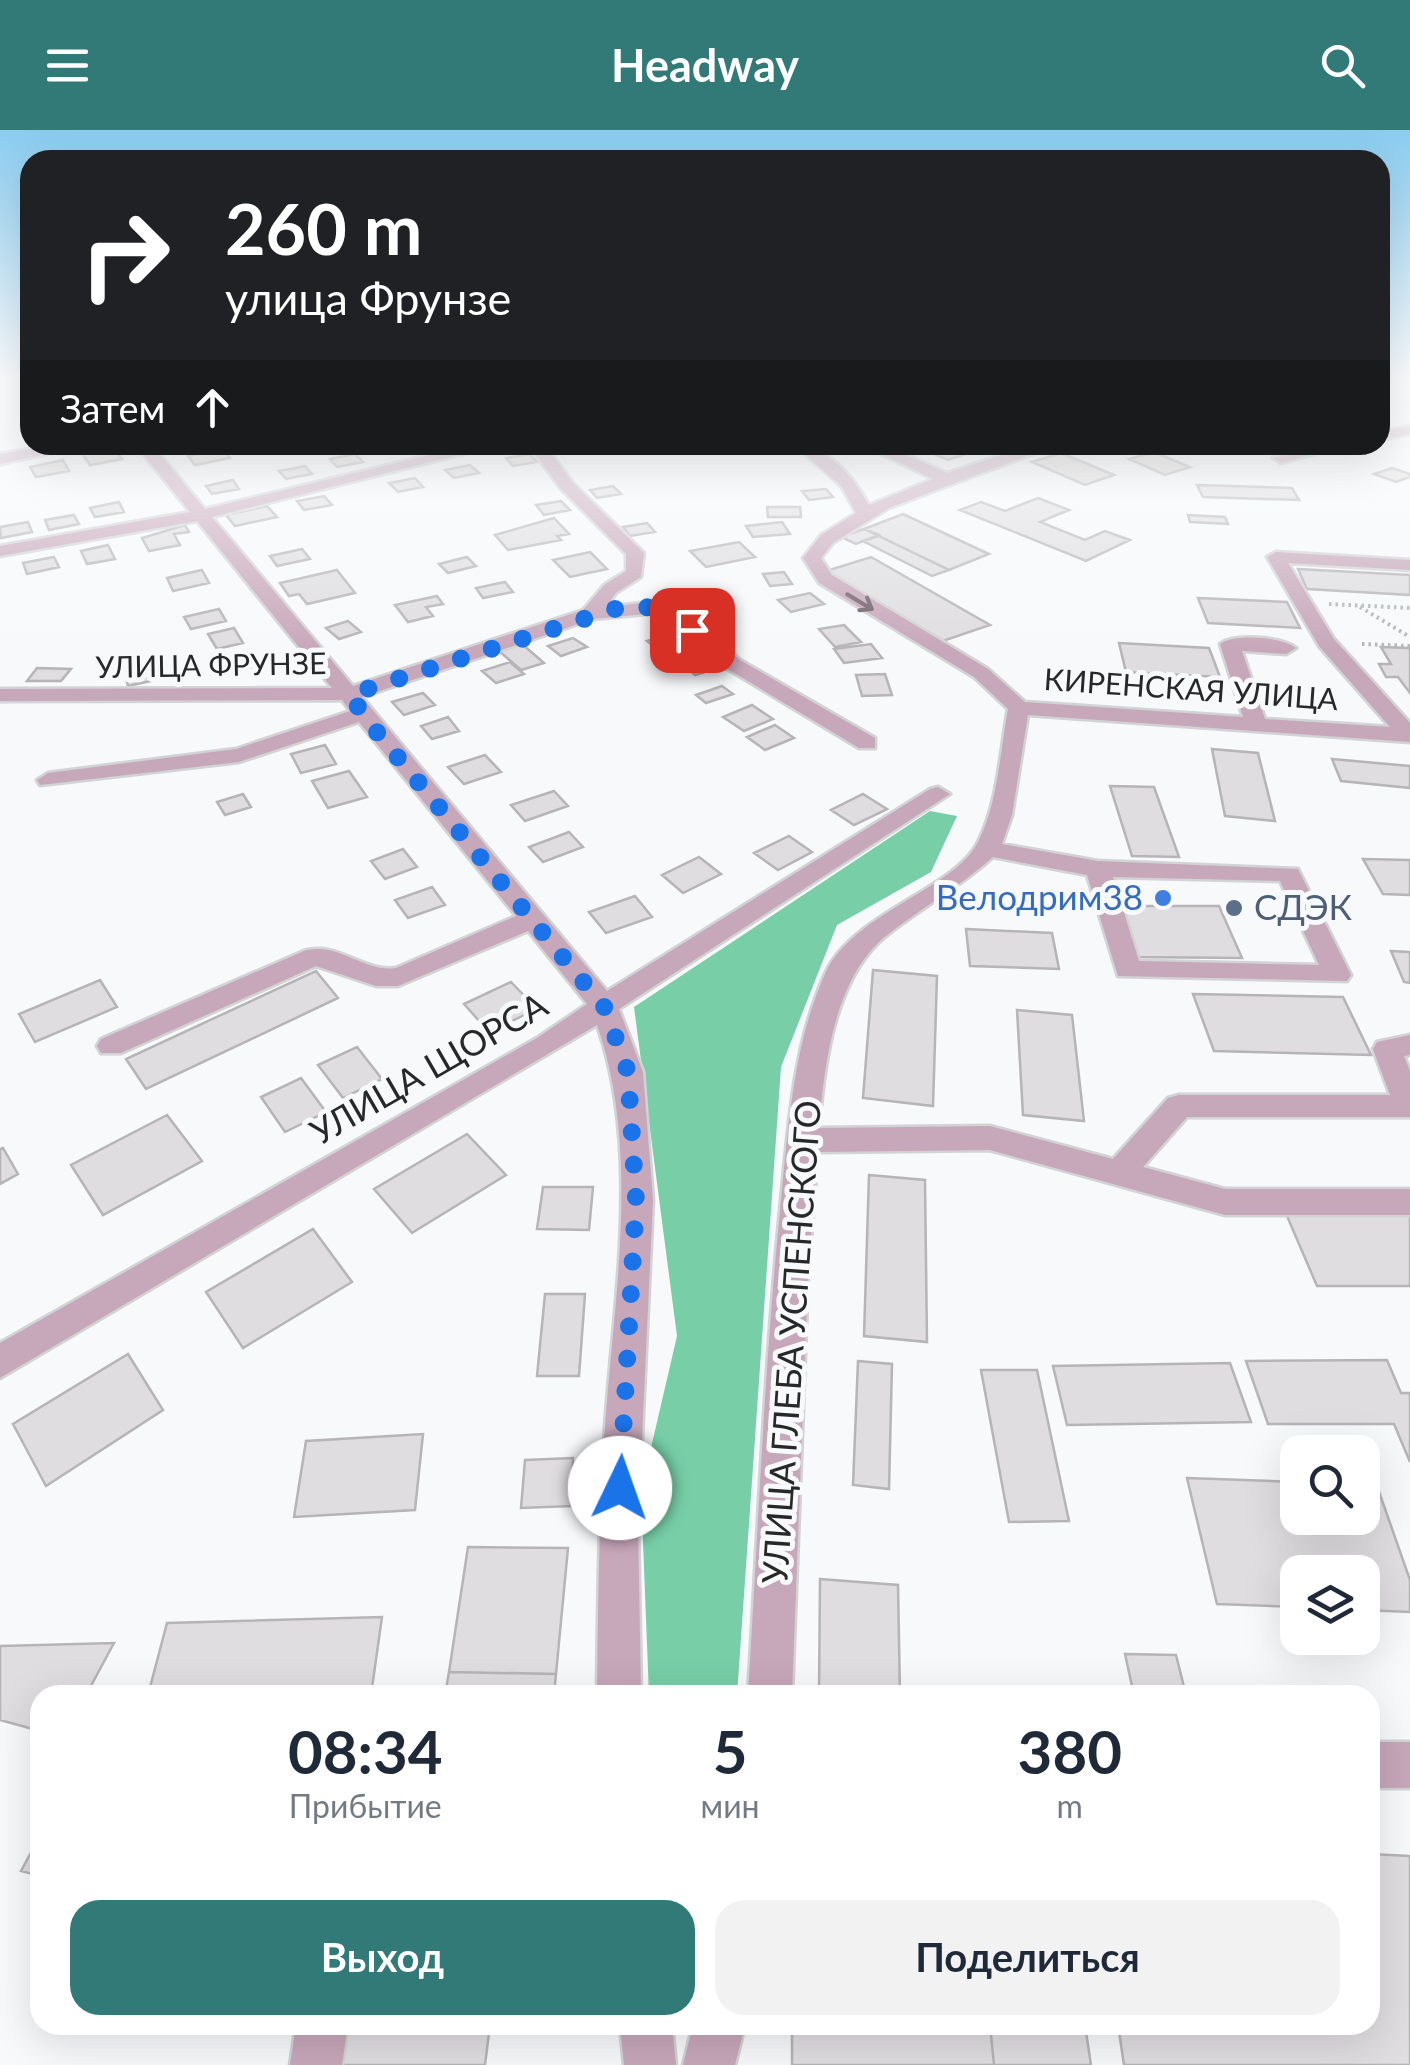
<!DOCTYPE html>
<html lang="ru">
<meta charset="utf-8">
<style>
:root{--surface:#fff;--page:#f2f2f3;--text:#1f2937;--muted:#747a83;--accent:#317a77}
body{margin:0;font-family:Lato,sans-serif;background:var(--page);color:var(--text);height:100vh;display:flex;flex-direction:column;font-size:38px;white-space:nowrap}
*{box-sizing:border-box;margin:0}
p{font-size:32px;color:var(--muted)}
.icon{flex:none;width:55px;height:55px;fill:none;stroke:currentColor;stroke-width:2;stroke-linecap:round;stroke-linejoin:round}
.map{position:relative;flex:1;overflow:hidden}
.details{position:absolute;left:30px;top:1555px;width:1350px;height:350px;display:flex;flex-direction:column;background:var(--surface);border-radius:30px;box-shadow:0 10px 40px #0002}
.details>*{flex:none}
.guide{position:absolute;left:20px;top:20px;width:1370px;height:305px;border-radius:30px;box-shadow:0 10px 40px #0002;background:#202124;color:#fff;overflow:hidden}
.buttons{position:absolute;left:1280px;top:1305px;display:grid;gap:20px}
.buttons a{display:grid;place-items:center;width:100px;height:100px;border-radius:20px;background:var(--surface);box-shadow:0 10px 40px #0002;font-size:50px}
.pin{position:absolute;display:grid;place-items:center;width:85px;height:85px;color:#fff;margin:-42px;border-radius:20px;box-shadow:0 5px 15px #0006}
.me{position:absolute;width:110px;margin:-55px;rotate:3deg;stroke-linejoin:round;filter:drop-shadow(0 0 8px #0008)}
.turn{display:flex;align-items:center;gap:35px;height:210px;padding:0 40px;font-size:45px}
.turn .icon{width:130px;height:130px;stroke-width:2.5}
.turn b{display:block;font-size:70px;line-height:85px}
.then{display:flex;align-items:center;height:95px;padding:0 40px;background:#0003;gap:20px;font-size:38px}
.eta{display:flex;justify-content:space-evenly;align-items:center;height:170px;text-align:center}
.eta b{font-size:60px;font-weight:700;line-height:70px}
.button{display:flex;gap:20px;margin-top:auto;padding:20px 40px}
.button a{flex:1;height:115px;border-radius:30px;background:var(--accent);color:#fff;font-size:40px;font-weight:700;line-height:115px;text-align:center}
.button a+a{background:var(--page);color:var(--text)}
header{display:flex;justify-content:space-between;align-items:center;height:130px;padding:0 40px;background:var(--accent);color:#fff;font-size:45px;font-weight:700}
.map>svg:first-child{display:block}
.forest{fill:#77cea7}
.building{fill:#dfdddf;stroke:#b6b4b6;stroke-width:2.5}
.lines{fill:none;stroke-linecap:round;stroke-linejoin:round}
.minor-casing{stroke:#d2d3d5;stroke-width:5}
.path{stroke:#b3b5b6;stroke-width:4;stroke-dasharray:2.5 4;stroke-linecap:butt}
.minor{fill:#c7a7ba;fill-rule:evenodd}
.oneway{stroke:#6f616a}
.route{stroke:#1a73e8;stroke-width:18;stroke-dasharray:0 32.4}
.shop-dot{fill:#3f7fe0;stroke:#f7f9fb;stroke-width:4}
.service-dot{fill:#5c6f8a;stroke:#f7f9fb;stroke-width:4}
.labels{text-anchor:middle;stroke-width:10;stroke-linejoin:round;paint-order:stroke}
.far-street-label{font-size:30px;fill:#272829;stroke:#f7f9fb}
.shop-label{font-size:35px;fill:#366cbe;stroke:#f7f9fb;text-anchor:end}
.service-label{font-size:35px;fill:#4e5e75;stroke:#f7f9fb;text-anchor:start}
.street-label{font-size:35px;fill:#272829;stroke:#f7f9fb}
</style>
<header><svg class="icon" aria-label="menu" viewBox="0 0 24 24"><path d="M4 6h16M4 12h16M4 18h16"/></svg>Headway<svg class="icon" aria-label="search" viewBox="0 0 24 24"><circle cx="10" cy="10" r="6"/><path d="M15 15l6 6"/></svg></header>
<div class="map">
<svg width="1410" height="1935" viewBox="0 0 1410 1935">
<rect width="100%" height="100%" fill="#f7f9fb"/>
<!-- forest -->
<path class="forest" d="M 930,681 L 957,686 L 931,742 L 837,795 L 781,937 L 737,1565 L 649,1565 L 641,1361 L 677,1206 L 634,877 Z"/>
<!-- building -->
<path class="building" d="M 913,315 L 960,315 L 975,321 L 948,330 Z
M 114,317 L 122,329 L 90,335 L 82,323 Z
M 222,319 L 230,328 L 195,335 L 188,326 Z
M 1154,322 L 1190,337 L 1165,345 L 1129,329 Z
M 1061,323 L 1114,345 L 1085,355 L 1032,332 Z
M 355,324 L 363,332 L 337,337 L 330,329 Z
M 529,324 L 537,332 L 513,336 L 506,328 Z
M 63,330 L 69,341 L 36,347 L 30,337 Z
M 470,335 L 479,343 L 454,348 L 445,340 Z
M 305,336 L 312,344 L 286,349 L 279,341 Z
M 1392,338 L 1410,344 L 1410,347 L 1396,352 L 1374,344 Z
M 415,348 L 423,357 L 398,362 L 389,353 Z
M 233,350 L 239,359 L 212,364 L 206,356 Z
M 1197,355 L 1292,358 L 1299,370 L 1203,367 Z
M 613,356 L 621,364 L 597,368 L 590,360 Z
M 826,359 L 833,367 L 809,370 L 802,361 Z
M 324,366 L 332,375 L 304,380 L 297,371 Z
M 1038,368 L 1069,380 L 1040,392 L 1085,410 L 1105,401 L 1130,410 L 1086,431 L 960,380 L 981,372 L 1005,381 Z
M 561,371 L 570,380 L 544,385 L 536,375 Z
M 119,372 L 124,382 L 95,387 L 90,378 Z
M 267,376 L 277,387 L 235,396 L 226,385 Z
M 767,377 L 800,377 L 801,387 L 768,387 Z
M 903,384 L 989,424 L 949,440 L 864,399 Z
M 74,385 L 79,394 L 49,400 L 45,390 Z
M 1188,385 L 1225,387 L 1228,394 L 1190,392 Z
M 554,388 L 569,404 L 557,406 L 561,410 L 508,420 L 495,405 Z
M 28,392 L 32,402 L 1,408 L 0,397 Z
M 782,392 L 790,404 L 753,407 L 746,396 Z
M 647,393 L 655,402 L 630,406 L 623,397 Z
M 185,395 L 189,402 L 174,404 L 180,415 L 149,421 L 142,408 Z
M 864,399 L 879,405 L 856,414 L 841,407 Z
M 879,406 L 949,440 L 932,446 L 863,411 Z
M 739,412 L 755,427 L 706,437 L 690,421 Z
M 108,415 L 115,429 L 87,434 L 81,421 Z
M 302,419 L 310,429 L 277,436 L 270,426 Z
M 590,422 L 607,439 L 570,447 L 553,430 Z
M 54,427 L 59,437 L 27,444 L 23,433 Z
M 467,427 L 476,436 L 448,443 L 439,434 Z
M 871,427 L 990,495 L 943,511 L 826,441 Z
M 1298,439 L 1410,445 L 1410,465 L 1307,459 Z
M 202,440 L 209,453 L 173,461 L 167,448 Z
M 337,440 L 355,463 L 307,474 L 299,464 L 289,466 L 280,453 Z
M 784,442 L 792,454 L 770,456 L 763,444 Z
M 505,452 L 513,462 L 483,468 L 476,458 Z
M 810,463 L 824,474 L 791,482 L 778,470 Z
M 437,466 L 443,474 L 426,477 L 433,486 L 408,492 L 395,475 Z
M 1198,468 L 1287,472 L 1300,498 L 1208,493 Z
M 219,479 L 226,491 L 191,499 L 184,487 Z
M 348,491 L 361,502 L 339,509 L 326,498 Z
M 844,495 L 861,512 L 835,517 L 819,499 Z
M 234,498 L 243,513 L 217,519 L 208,504 Z
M 667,505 L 682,518 L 662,523 L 647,511 Z
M 573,508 L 587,517 L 561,526 L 548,516 Z
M 1119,513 L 1209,518 L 1220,547 L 1126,542 Z
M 522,514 L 544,533 L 521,540 L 499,521 Z
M 871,514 L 882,528 L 844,533 L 834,519 Z
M 1381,517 L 1410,518 L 1410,563 L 1398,547 L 1386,547 L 1379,534 L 1391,534 Z
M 255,524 L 261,535 L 231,542 L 225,531 Z
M 704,530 L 715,539 L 695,545 L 684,535 Z
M 510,532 L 524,544 L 496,553 L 482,541 Z
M 150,535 L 155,550 L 128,556 L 124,540 Z
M 37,538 L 71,539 L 61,551 L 27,551 Z
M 885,544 L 892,565 L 862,566 L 856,545 Z
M 722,556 L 733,564 L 706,573 L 696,565 Z
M 423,563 L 435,575 L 404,585 L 392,572 Z
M 752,575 L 773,589 L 744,601 L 723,587 Z
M 448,587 L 459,601 L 432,609 L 421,596 Z
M 775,595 L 794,608 L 765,620 L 747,607 Z
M 325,615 L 336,634 L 301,643 L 291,624 Z
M 1212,619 L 1258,623 L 1275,691 L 1225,686 Z
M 485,625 L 501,642 L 464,654 L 448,637 Z
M 1332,629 L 1410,636 L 1410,658 L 1341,651 Z
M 349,641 L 367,667 L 328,678 L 312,651 Z
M 1110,656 L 1154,657 L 1179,727 L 1132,726 Z
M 554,661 L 568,676 L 525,691 L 511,675 Z
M 243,664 L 251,677 L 225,685 L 217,672 Z
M 863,664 L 887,679 L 854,695 L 831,680 Z
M 569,702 L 583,717 L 543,732 L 529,717 Z
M 789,706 L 812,722 L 778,740 L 754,723 Z
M 403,719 L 417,737 L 385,749 L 371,731 Z
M 699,727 L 721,744 L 683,763 L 662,745 Z
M 1363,729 L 1410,730 L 1410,765 L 1383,764 Z
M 432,757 L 445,775 L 408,788 L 395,770 Z
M 635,766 L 652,787 L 606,803 L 589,782 Z
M 1112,776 L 1219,776 L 1242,828 L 1130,827 Z
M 966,799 L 1052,803 L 1059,839 L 970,836 Z
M 1391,821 L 1410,822 L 1410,853 L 1404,852 Z
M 873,840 L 937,846 L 933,976 L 863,968 Z
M 316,841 L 338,868 L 146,959 L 126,929 Z
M 100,850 L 117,877 L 35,912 L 19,884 Z
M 511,852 L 537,879 L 489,902 L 464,874 Z
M 1193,864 L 1343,867 L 1371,925 L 1214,921 Z
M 1017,880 L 1072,885 L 1084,991 L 1023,985 Z
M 357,917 L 382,949 L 343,968 L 318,935 Z
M 301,948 L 326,982 L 285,1002 L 261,967 Z
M 167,985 L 202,1031 L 103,1085 L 71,1035 Z
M 467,1004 L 506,1045 L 412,1103 L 374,1059 Z
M 3,1018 L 18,1044 L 0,1054 L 0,1019 Z
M 869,1045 L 925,1050 L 927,1212 L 864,1206 Z
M 543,1057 L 593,1057 L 589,1100 L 537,1099 Z
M 1410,1078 L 1410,1156 L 1317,1156 L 1284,1079 Z
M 313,1099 L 352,1152 L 243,1218 L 206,1162 Z
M 545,1164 L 585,1164 L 579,1246 L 537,1246 Z
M 128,1224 L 163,1280 L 46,1356 L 13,1294 Z
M 1387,1230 L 1401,1263 L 1410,1263 L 1410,1332 L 1394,1294 L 1268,1294 L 1246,1231 Z
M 858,1231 L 892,1234 L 889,1359 L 853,1355 Z
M 1230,1233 L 1251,1292 L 1067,1295 L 1053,1236 Z
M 981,1240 L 1037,1240 L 1069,1391 L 1009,1392 Z
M 423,1304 L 415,1380 L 294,1387 L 306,1311 Z
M 573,1328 L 571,1376 L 521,1378 L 525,1330 Z
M 1187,1348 L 1298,1352 L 1298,1388 L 1362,1388 L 1362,1355 L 1377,1356 L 1410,1450 L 1410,1482 L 1362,1480 L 1362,1442 L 1298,1442 L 1298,1477 L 1217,1474 Z
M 468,1417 L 568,1418 L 556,1544 L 449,1542 Z
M 820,1449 L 898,1455 L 900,1565 L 819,1565 Z
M 382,1487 L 371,1565 L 148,1565 L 167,1493 Z
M 114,1513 L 86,1565 L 40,1565 L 40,1601 L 0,1590 L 0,1516 Z
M 1125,1524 L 1176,1525 L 1186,1565 L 1134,1565 Z
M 449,1542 L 556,1544 L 554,1565 L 445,1565 Z
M 40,1706 L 40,1746 L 21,1741 Z
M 1370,1724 L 1410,1726 L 1410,1935 L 1124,1935 L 1118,1895 L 1370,1895 Z
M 334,1895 L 490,1895 L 485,1935 L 326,1935 Z
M 792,1895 L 990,1895 L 994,1935 L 792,1935 Z
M 990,1895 L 1085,1895 L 1091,1935 L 994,1935 Z"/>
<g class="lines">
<!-- minor casing -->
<g class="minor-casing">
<path id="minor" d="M 4,252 L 30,252 L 30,258 Z
M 1410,296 L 1410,304 L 1380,310 L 1380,302 Z
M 53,315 L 87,315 L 0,334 L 0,324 Z
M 136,315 L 152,315 L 205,379 L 471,315 L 498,315 L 212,387 L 353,556 L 583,480 L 604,455 L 626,441 L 626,424 L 560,358 L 529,315 L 545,315 L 572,352 L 644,423 L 641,447 L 616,463 L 606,477 L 659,471 L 683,481 L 740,530 L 875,608 L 875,618 L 859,618 L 726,538 L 656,483 L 593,489 L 362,567 L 607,861 L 930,659 L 938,657 L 950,664 L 619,879 L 643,942 L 653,1070 L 638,1393 L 641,1565 L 597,1565 C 598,1475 599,1387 605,1297 C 614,1167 641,1021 597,895 L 0,1248 L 0,1213 L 537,908 L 587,874 L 528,801 L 398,856 L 376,856 L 316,836 L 121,923 L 101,923 L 97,916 L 101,909 L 304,821 C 338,811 364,843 396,838 L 516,786 L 359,592 L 239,632 L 40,655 L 37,650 L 48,643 L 236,619 L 350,581 L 342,570 L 0,571 L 0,559 L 332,558 L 197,391 L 0,426 L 0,416 L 190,382 Z
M 795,315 C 828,315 854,348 869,375 L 933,349 L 863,315 L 884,315 L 947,343 L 1033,315 L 1056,315 L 889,378 L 833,413 L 821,428 L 832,445 L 988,539 L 1025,572 L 1243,587 L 1220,514 C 1234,503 1282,507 1296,518 L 1286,524 L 1242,521 L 1265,589 L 1390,597 L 1319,516 L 1267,427 L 1276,422 L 1410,430 L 1410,440 L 1288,433 L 1334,509 L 1410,593 L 1410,612 L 1028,585 L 1012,685 L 1002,714 L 1098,731 L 1298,739 L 1351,845 L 1347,851 L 1118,846 L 1087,745 L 993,727 C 960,757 921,778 887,805 C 834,847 824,935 819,998 L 990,996 L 1113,1029 L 1168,968 L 1179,965 L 1390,965 L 1373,919 L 1377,912 L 1410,905 L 1410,925 L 1404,926 L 1410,941 L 1410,987 L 1187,987 L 1143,1037 L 1225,1059 L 1410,1059 L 1410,1085 L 1225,1085 L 990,1020 L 818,1022 L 808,1145 L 792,1565 L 748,1565 C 758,1404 764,1242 780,1081 C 788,1003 792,917 825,844 C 852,783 955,759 978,712 C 998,673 1000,622 1008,579 L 974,547 L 819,453 L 803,428 L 821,405 L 856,383 L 842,357 ZM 1113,747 L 1280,751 L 1319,835 L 1139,831 Z
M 1318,315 L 1346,315 L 1281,333 L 1273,328 Z
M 1370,1612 L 1410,1612 L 1410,1658 L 1370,1658 Z
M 296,1895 L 348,1895 L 342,1935 L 290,1935 Z
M 620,1895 L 672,1895 L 676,1935 L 624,1935 Z
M 693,1895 L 745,1895 L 735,1935 L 683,1935 Z"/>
</g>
<!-- path -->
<path class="path" d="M 1329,474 L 1410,478
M 1360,477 L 1410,507
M 1362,514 L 1410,516"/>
<!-- minor -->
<use href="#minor" class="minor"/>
</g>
<!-- one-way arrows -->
<defs><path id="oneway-shaft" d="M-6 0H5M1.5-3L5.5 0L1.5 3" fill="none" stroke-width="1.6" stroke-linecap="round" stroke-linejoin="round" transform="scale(2.5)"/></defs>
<use class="oneway" href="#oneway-shaft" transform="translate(860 472) rotate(31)"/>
<!-- sky -->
<linearGradient id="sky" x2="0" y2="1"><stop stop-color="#8accf0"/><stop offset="0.48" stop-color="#fbfcfd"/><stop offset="1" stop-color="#fbfcfd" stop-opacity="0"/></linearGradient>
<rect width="1410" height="522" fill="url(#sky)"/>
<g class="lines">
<!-- route -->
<path class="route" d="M 620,1358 L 636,1070 L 628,942 L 605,878 L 362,584 L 351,564 L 618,478 L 659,477 L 692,500"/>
</g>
<!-- markers -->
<circle class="shop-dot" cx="1163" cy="768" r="10"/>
<circle class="service-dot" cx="1234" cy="778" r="10"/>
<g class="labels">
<!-- far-street labels -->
<g class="far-street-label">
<text transform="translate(211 536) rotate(-1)" y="10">УЛИЦА ФРУНЗЕ</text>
<text transform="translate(1191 560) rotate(4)" y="10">КИРЕНСКАЯ УЛИЦА</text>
</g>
<!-- shop labels -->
<g class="shop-label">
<text x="1143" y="780">Велодрим38</text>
</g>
<!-- service labels -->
<g class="service-label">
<text x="1254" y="790">СДЭК</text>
</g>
<!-- street labels -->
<g class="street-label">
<text transform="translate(429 939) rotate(-30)" y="12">УЛИЦА ЩОРСА</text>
<text transform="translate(792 1212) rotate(-86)" y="12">УЛИЦА ГЛЕБА УСПЕНСКОГО</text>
</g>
</g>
</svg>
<div class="buttons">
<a><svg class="icon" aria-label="search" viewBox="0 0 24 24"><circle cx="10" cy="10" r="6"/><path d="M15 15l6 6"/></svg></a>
<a><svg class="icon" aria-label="layers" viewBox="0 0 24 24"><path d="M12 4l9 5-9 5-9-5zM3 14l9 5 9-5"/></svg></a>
</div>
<div class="pin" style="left:692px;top:500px;background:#d93025"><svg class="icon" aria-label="arrive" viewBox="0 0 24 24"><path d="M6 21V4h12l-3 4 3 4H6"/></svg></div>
<svg class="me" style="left:620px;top:1358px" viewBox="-20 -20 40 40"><circle r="19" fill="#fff"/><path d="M0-13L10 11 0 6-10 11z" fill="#1a73e8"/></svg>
<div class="guide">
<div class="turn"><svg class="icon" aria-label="right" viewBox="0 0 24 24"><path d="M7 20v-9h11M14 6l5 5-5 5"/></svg><div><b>260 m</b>улица Фрунзе</div></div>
<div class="then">Затем<svg class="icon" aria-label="ahead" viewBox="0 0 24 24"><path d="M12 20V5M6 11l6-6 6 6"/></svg></div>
</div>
<section class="details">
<div class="eta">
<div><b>08:34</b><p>Прибытие</p></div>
<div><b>5</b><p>мин</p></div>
<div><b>380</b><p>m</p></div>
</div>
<div class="button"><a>Выход</a><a>Поделиться</a></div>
</section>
</div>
